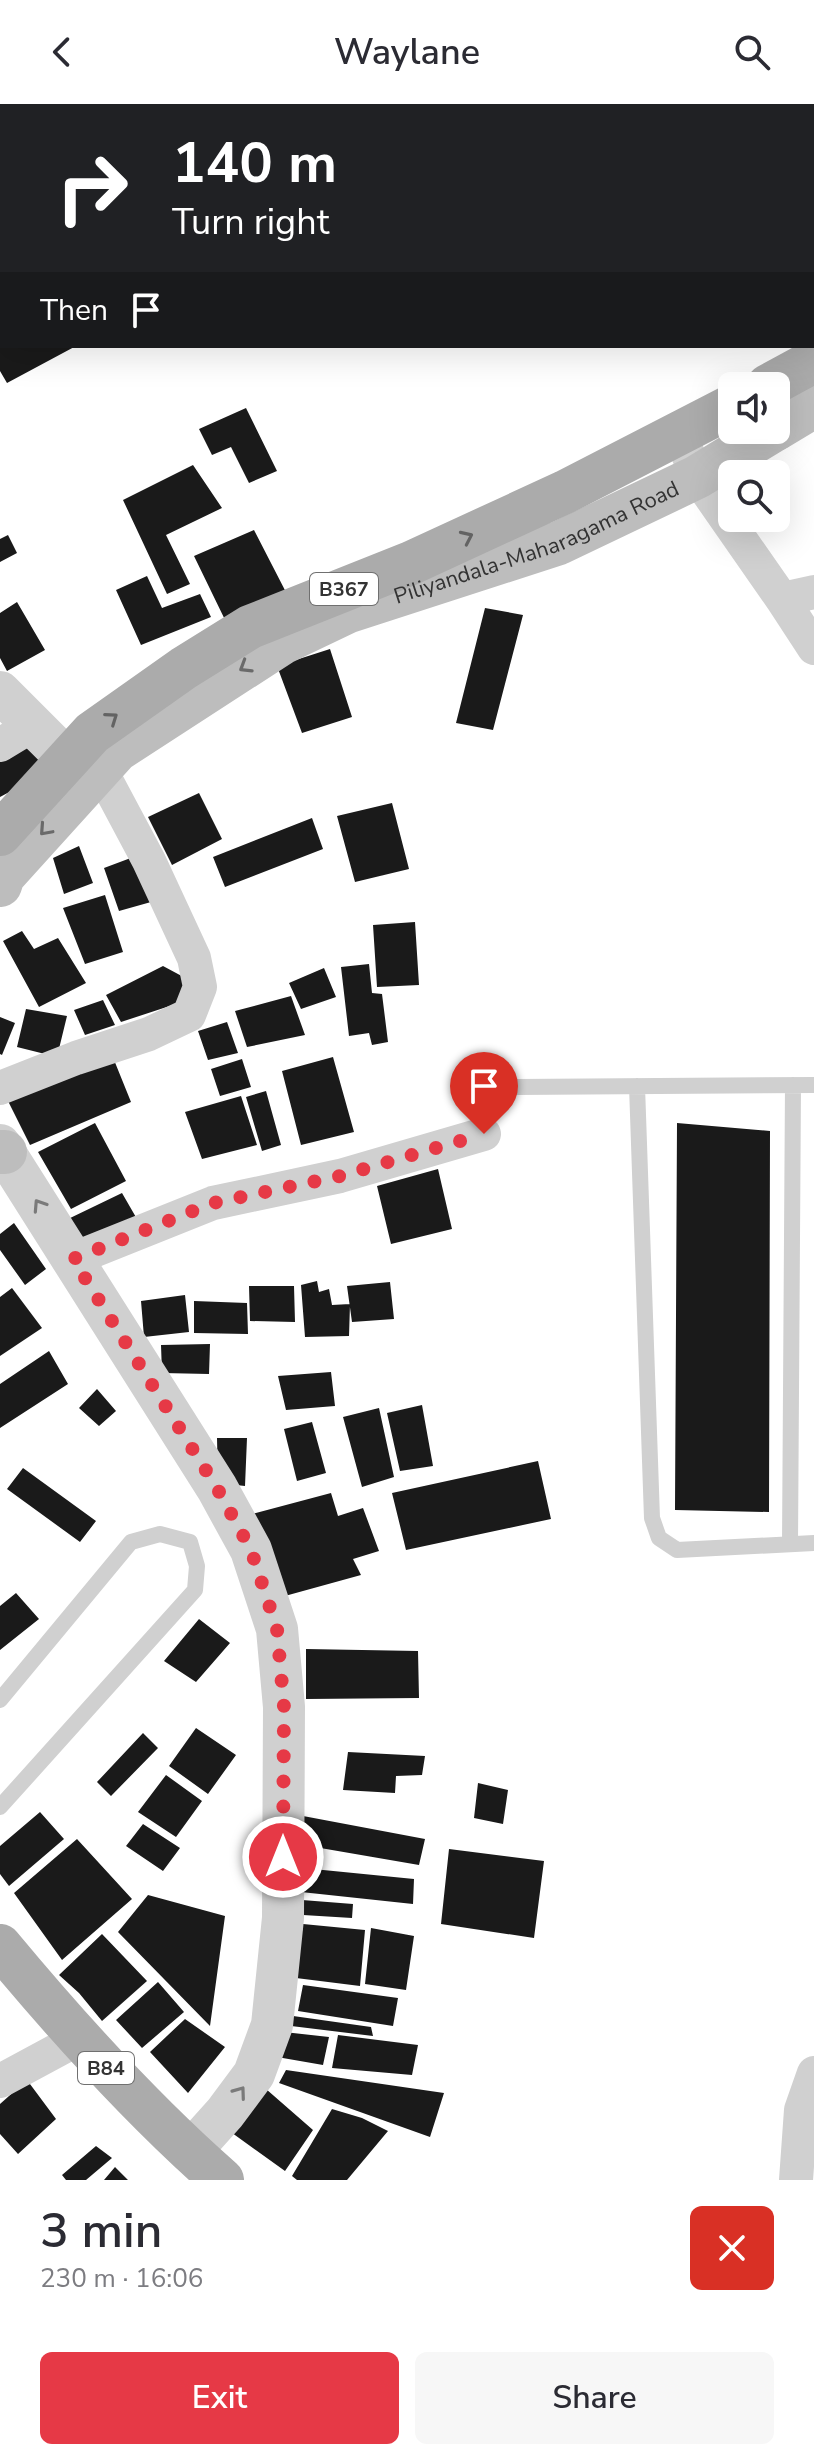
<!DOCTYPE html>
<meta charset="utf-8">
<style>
:root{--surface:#fff;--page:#f7f7f7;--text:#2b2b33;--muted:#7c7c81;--accent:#e63946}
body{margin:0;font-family:"Nunito Sans",sans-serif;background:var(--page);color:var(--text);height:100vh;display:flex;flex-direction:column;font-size:30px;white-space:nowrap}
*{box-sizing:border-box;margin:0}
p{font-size:26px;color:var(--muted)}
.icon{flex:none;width:44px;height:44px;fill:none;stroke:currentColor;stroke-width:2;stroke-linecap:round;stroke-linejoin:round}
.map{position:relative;height:2076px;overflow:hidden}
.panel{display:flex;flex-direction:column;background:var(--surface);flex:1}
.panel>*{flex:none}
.banner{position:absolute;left:0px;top:0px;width:814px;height:244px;box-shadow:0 8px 32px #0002;background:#202124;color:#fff;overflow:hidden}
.fabs{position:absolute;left:718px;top:268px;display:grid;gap:16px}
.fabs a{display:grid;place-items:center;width:72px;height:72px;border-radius:12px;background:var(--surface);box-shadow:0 8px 32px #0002;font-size:40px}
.pin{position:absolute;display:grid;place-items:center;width:68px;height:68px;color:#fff;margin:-82px -34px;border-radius:50% 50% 50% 0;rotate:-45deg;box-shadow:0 0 8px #0007}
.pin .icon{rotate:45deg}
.me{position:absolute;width:88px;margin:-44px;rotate:0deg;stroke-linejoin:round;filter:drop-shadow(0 0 6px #0008)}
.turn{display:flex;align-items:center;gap:28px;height:168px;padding:0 40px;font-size:36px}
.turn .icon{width:104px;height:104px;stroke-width:2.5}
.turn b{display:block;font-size:56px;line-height:68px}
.then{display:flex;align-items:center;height:76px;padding:0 40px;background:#0003;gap:16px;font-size:30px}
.round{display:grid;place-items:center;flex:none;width:84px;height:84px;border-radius:12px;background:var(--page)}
.headline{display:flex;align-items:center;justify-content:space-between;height:136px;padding:0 40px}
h1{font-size:48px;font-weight:600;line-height:60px}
.button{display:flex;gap:16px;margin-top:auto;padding:16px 40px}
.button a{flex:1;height:92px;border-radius:12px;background:var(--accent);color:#fff;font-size:32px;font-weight:600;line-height:92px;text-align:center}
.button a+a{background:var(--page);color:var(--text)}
header{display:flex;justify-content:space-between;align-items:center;height:104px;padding:0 40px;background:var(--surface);font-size:36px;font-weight:600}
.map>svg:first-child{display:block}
.building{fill:#1a1a1a}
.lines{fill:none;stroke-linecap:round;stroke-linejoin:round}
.service{stroke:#d0d0d0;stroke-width:16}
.minor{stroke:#d0d0d0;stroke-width:34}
.tertiary{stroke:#d0d0d0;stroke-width:42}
.secondary{stroke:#bdbdbd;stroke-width:44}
.primary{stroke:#ababab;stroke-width:44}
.oneway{stroke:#636363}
.oneway2{stroke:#6a6a6a}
.oneway3{stroke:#7a7a7a}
.route{stroke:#e63946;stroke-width:14;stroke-dasharray:0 25.2}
.labels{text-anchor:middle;stroke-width:8;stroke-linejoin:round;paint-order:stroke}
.shield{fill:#fff;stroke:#707070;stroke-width:2}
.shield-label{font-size:20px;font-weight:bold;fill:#333}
.street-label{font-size:22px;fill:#333;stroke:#fff}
</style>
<header><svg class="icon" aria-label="back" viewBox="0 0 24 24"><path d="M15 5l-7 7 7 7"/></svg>Waylane<svg class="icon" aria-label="search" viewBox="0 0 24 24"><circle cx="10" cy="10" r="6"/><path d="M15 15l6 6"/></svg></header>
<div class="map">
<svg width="814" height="2076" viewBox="0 0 814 2076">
<rect width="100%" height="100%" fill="#fff"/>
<!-- building -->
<path class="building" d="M 0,242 L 76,242 L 7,279 L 0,267 Z
M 246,304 L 277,367 L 249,379 L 231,343 L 212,351 L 199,325 Z
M 193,361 L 222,404 L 166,431 L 190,480 L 167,490 L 123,396 Z
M 254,426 L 290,496 L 228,522 L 194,452 Z
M 8,431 L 17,449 L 0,458 L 0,435 Z
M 147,472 L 162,504 L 200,490 L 211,513 L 141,541 L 116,486 Z
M 17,498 L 45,546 L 7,567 L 0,554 L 0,509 Z
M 485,504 L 523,511 L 493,626 L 456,619 Z
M 330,545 L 352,613 L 302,629 L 277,562 Z
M 29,636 L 45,669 L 0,693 L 0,653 Z
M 199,689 L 222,735 L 172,761 L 148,713 Z
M 392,699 L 409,765 L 355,778 L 337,712 Z
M 312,714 L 323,745 L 225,783 L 213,753 Z
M 79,742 L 93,779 L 64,790 L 53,754 Z
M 136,752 L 151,798 L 119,807 L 104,764 Z
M 105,791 L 123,848 L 85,860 L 63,804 Z
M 415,818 L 419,881 L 377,883 L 373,821 Z
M 22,827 L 34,845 L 58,834 L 86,879 L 39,903 L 3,837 Z
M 369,860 L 372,889 L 382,890 L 388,938 L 372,941 L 369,929 L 349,932 L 341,863 Z
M 163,862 L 191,877 L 185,897 L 121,918 L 106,891 Z
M 324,864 L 336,893 L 301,905 L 289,879 Z
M 291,892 L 305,931 L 247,943 L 235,907 Z
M 103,896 L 115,921 L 85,931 L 74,906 Z
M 26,905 L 67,912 L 57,953 L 17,943 Z
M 0,913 L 15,919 L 2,951 L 0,950 Z
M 227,918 L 238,949 L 208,956 L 198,927 Z
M 112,951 L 131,998 L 30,1041 L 7,995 Z
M 333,953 L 354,1028 L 301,1041 L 282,967 Z
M 242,955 L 251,983 L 220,992 L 211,965 Z
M 266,987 L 281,1041 L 262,1047 L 246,993 Z
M 241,992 L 257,1041 L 202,1055 L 185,1008 Z
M 95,1019 L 126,1077 L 71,1105 L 38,1048 Z
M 677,1019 L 770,1027 L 769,1408 L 675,1406 Z
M 438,1065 L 452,1125 L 391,1140 L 377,1082 Z
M 122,1089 L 137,1115 L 77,1141 L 66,1116 Z
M 14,1119 L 46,1165 L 25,1181 L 0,1146 L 0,1130 Z
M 317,1177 L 319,1188 L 329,1185 L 332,1201 L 350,1200 L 349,1232 L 305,1233 L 301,1181 Z
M 390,1178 L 394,1215 L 352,1218 L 347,1182 Z
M 249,1182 L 294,1182 L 295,1218 L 250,1217 Z
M 12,1184 L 42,1224 L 0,1252 L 0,1193 Z
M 185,1191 L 189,1228 L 144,1233 L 141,1197 Z
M 194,1197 L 247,1199 L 248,1230 L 194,1229 Z
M 210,1240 L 209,1270 L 162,1269 L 161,1241 Z
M 49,1247 L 68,1280 L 0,1324 L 0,1280 Z
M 331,1268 L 335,1302 L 286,1306 L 278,1272 Z
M 97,1285 L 116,1307 L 99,1322 L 79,1304 Z
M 422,1301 L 433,1362 L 400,1367 L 387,1309 Z
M 379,1304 L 394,1373 L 362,1383 L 343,1313 Z
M 312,1318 L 326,1369 L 297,1377 L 284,1325 Z
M 217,1334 L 247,1334 L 245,1382 L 218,1379 Z
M 538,1357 L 551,1415 L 406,1446 L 392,1389 Z
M 23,1364 L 96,1417 L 80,1438 L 7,1385 Z
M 331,1389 L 338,1412 L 363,1404 L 379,1447 L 353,1455 L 361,1471 L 274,1495 L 252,1410 Z
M 16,1489 L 39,1515 L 0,1546 L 0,1502 Z
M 199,1515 L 230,1539 L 196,1578 L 164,1557 Z
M 306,1545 L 418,1547 L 419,1594 L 306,1595 Z
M 196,1624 L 236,1651 L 208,1690 L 169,1662 Z
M 143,1629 L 158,1644 L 111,1692 L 97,1678 Z
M 348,1648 L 425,1652 L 422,1671 L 396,1672 L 395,1689 L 343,1686 Z
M 166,1671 L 202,1697 L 176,1733 L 138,1708 Z
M 478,1679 L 508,1686 L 503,1720 L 474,1714 Z
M 40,1708 L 64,1735 L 9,1782 L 0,1770 L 0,1742 Z
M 303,1712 L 425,1735 L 419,1761 L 303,1741 Z
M 143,1720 L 180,1744 L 163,1767 L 126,1742 Z
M 77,1735 L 132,1795 L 62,1856 L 14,1789 Z
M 449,1745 L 544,1757 L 534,1834 L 441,1820 Z
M 303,1764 L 414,1775 L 413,1800 L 301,1788 Z
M 148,1791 L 225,1812 L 210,1922 L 118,1828 Z
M 302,1796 L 353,1800 L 352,1814 L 303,1811 Z
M 303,1820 L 365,1826 L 360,1882 L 296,1874 Z
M 371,1824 L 414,1832 L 406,1886 L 365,1880 Z
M 102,1830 L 147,1877 L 102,1917 L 79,1889 L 59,1871 Z
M 158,1878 L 184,1908 L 142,1944 L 116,1916 Z
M 303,1881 L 398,1894 L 393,1922 L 298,1907 Z
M 286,1911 L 371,1923 L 373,1932 L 283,1921 Z
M 185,1915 L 225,1943 L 188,1989 L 150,1948 Z
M 284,1928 L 329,1933 L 323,1961 L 277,1953 Z
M 338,1931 L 418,1941 L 412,1971 L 332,1964 Z
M 286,1966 L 444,1989 L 430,2033 L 279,1979 Z
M 27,1976 L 56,2015 L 18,2050 L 0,2030 L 0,2000 Z
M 266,1985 L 313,2026 L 285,2067 L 228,2026 Z
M 332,2005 L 362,2014 L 388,2027 L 347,2076 L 297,2076 L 292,2072 Z
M 96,2042 L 112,2054 L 86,2076 L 66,2076 L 62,2071 Z
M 115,2063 L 128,2076 L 104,2076 Z"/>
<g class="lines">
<!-- service -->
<path class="service" d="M 637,982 L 652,1414 L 659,1434 L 677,1446 L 814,1439
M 516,983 L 814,981
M 790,1440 L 793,981
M 0,1596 L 131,1438 L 160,1430 L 190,1438 L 197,1462 L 195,1486 L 0,1703"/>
<!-- minor -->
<path class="minor" d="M 680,330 L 697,373 L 782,495 L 814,488
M 782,495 L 814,544
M 0,641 L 33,621
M 0,984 L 76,954 L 149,930 L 189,911 L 200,883 L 194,854 L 149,757 L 100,665
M 73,1155 L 213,1099 L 340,1072 L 484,1030
M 0,1977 L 78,1935
M 796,2076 L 801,2006 L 814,1969"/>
<!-- tertiary -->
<path class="tertiary" d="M 0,588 L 67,655
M 0,1041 L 217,1384 L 251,1446 L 277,1525 L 284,1603 L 283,1814 L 272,1921 L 254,1970 L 225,2009 L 190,2048"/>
<!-- secondary -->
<g class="secondary">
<path d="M 776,325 L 814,302"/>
<path id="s1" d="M 0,781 L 3,772 L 117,646 L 282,539 L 349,507 L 559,439 L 697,373 L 774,326"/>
<path d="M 0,1048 L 5,1048"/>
</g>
<!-- primary -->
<path class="primary" d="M 768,282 L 814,257
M 0,730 L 92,629 L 184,564 L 250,523 L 411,459 L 565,388 L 732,302
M 0,1842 C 69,1925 141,2005 222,2076"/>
</g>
<!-- one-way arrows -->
<defs><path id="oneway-chevron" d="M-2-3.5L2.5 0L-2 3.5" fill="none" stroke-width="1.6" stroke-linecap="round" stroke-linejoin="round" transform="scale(2)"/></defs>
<g class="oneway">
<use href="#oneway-chevron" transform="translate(467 433) rotate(-25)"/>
<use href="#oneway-chevron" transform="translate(112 614) rotate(-35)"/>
</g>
<g class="oneway2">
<use href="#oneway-chevron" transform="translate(245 563) rotate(148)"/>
<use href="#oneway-chevron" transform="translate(45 726) rotate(132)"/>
</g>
<g class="oneway3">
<use href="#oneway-chevron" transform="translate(39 1101) rotate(-123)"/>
<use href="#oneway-chevron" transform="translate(240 1988) rotate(-54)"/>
</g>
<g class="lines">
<!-- route -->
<path class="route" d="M 283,1753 L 284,1603 L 277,1525 L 251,1446 L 217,1384 L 73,1155 L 213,1099 L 340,1072 L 484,1030"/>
</g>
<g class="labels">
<!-- shield labels -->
<g class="shield">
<rect x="310" y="469" width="68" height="32" rx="6"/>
<rect x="78" y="1948" width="56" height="32" rx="6"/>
</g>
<g class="shield-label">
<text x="344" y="492">B367</text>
<text x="106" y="1971">B84</text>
</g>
<!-- street labels -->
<g class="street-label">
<text dy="8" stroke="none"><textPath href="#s1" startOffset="650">Piliyandala-Maharagama Road</textPath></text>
</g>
</g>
</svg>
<div class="fabs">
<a><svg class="icon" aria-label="sound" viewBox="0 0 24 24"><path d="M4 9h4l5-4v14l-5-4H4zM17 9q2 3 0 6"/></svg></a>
<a><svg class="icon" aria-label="search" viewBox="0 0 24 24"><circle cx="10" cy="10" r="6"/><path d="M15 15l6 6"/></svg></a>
</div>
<div class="pin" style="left:484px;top:1030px;background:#d93025"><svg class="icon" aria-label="arrive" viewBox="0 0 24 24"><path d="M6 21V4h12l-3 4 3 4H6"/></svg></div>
<svg class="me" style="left:283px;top:1753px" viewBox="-20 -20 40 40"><circle r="17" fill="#e63946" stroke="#fff" stroke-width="3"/><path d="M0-11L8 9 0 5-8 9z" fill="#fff"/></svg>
<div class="banner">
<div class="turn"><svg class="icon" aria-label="right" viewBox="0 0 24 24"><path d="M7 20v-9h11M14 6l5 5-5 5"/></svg><div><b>140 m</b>Turn right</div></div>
<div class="then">Then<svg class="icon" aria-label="arrive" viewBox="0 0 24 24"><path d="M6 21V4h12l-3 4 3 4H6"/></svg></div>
</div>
</div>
<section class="panel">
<div class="headline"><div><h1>3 min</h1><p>230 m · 16:06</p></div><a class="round" style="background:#d93025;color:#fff"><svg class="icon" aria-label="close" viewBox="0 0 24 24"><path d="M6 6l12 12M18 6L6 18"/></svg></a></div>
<div class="button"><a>Exit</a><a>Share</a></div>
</section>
